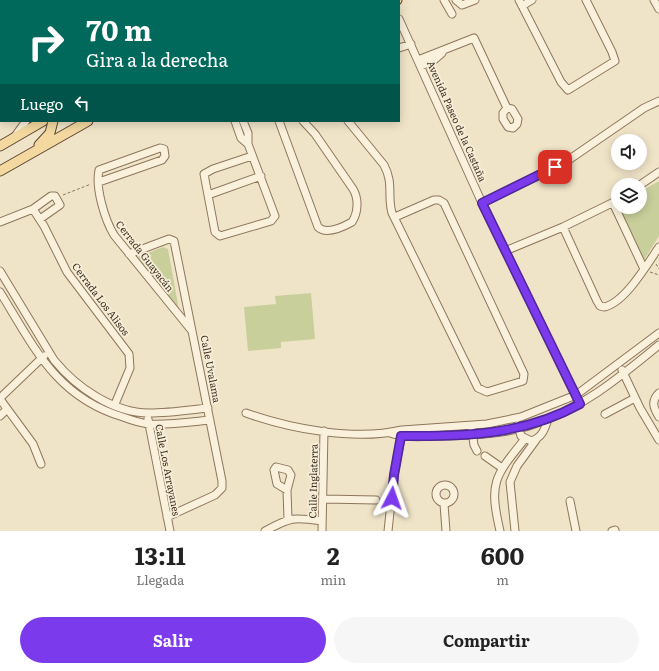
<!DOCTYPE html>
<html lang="es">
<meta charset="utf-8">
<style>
:root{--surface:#fff;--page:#f6f6f6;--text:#222;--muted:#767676;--accent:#7c3aed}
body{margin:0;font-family:Literata,serif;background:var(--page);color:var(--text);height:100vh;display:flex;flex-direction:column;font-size:15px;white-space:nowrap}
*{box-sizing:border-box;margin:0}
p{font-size:13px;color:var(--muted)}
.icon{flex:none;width:22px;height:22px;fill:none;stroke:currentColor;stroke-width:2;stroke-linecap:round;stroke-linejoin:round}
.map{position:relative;height:531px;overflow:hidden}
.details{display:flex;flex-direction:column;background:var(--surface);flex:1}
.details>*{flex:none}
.hud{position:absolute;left:0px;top:0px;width:400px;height:122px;box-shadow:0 2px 10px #0003;background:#00695c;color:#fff;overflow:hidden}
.controls{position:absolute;left:611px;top:134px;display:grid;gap:8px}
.controls a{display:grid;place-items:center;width:36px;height:36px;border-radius:50%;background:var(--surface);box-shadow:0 2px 10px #0003;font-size:20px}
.pin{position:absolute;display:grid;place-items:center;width:34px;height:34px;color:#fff;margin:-17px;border-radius:8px;box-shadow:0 2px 6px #0006}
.me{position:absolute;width:44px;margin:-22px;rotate:4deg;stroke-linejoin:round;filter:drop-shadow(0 0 3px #0008)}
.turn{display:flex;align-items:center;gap:14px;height:84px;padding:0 20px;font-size:18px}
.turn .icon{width:52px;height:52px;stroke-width:2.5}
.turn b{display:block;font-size:28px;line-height:34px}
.then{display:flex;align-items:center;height:38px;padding:0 20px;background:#0003;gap:8px;font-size:15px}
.eta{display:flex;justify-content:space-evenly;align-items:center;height:68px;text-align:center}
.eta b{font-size:24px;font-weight:700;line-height:28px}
.cta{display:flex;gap:8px;margin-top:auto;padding:8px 20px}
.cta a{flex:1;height:46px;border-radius:24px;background:var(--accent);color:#fff;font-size:16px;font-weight:700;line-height:46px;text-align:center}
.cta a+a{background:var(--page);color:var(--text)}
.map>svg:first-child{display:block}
.green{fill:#c9cf9b}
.building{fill:#cf9f7d;stroke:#8d5f41}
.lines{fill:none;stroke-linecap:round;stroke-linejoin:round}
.minor-casing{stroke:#8d765c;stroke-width:9}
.major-casing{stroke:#5b4430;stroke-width:11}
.path{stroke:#8d765c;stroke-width:1;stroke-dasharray:3 2;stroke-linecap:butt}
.minor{stroke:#faf1dc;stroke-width:7}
.major{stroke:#f3d9a0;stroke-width:9}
.route-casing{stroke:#51269a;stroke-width:10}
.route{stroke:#7c3aed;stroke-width:7}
.labels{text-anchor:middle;stroke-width:3.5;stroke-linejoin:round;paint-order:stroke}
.street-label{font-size:10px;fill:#3d2e20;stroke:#f7eed8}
</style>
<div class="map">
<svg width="659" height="531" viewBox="0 0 659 531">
<rect width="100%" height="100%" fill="#f0e4c8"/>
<!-- green -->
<path class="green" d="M 659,181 L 659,236 L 644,260 L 617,206 L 640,207 L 640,192 Z
M 163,247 L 168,249 L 179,310 L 137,257 Z
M 311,293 L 315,339 L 281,342 L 281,348 L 248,351 L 244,307 L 276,304 L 275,296 Z"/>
<!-- building -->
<path class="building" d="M 10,0 L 33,0 L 34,1 L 10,1 Z"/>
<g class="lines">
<!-- minor casing -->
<g class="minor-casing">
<path id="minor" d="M 0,0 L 1,1
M 88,0 L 89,1
M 238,0 L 239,1
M 278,0 L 278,1
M 444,0 L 452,14
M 456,0 L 462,5 L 475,0
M 519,0 L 561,82 L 568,90 L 615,61 L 612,52 L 586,0
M 654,0 L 659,9
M 43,1 L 45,0
M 94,1 L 94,0
M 152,1 L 154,0
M 219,1 L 220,0
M 522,6 L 532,0
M 0,12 L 1,11
M 399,19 L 482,203 L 580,404
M 399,48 L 411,44
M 418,60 L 474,38 L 507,108
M 421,66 L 434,60 L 442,53
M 507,108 L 512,109 L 518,119 L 517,124 L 513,128 L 508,127 L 503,119 L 503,113 Z
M 235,121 L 241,138 L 248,144
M 243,121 L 248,133 L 248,144 L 275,216 L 271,221 L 220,236 L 215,232 L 204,174 L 213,169 L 252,156
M 279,121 L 318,227 C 326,235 343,227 352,222 C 358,213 359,199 353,189 L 315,134 L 303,121
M 348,121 L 384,165 C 394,184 387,195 392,213 L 478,388 L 487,392 L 523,381 L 524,374 L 444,203 L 439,200 L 434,200 L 395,217
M 13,139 L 26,121
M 99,182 L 162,160 L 165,156 L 164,149 L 160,148 L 99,170 C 95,188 105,220 114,235 L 192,331
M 640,185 L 659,172
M 208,195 L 261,176
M 482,203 L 567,161 L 644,108 L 659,101
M 613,203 L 644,269
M 33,209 L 44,226 L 67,272 L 129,354 L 130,368 L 115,404
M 0,222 L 33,209 L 51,196 L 55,196 L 60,205 L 40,219
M 563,227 L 597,301 L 600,306 L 604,307 C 625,303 648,263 659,247
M 505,251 L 563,227 L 618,200
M 129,254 L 169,239 L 174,241 L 222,481 L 222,488 L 215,495 L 167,517
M 0,271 L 54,360 C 76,387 113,413 149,413 C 169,413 189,410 208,408
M 0,292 C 34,347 56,397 123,417 C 131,420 140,423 149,424 C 169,425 190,422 210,420
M 622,370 L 640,408 L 659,440
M 659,393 C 651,401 653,407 659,417
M 0,398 L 44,356
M 0,399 L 33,444 L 41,464
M 246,413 C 291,429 355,441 402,430 L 487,424 L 521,417 L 576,395 L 659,333
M 605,414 L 635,398
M 0,416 L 7,409
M 148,419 L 170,531
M 518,425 L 521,436 L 531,441 C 542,438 545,429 548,419
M 472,431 L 474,445 L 477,451
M 390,433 C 408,439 428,436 447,436 C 474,435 504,434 529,426 C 579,411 619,378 659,345
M 485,456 L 502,468
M436 494a9 9 0 1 1 18 0a9 9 0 1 1-18 0Z
M 287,490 L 277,484 L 274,470 L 276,467 L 288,470 L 291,475 L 287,490 L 288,519
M 324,499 L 376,500
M 570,501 L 576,531
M 444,504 L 446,531
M 265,531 C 291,517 293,517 322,521
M 322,531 L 324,431
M 388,531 L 394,475 L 402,432
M 500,531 C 489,483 494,477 524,440
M 515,531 L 510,482 L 517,466 L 536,440
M 612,531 L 615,530"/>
</g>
<!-- major casing -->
<g class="major-casing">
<path id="major" d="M 114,0 L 115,1
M 129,0 L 130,1
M 339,1 L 341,0
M 380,1 L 381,0
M 395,1 L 397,0
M 39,145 L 50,133 L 53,121
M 0,146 L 43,121
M 0,171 L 88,121"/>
</g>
<!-- path -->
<path class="path" d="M 63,195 L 91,184
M 656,264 L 659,269
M 650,272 L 659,275"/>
<!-- minor -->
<use href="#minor" class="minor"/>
<!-- major -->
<use href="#major" class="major"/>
</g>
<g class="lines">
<!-- route casing -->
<g class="route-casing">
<path id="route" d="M 392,498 L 394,475 L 401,436 C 465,436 522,436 580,404 L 482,203 L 555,167"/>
</g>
<!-- route -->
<use href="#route" class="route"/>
</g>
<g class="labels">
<!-- street labels -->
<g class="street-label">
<text transform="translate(457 121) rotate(66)" y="4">Avenida Paseo de la Castaña</text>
<text transform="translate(145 256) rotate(52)" y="4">Cerrada Guayacán</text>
<text transform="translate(101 299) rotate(53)" y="4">Cerrada Los Alisos</text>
<text transform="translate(211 369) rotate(79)" y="4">Calle Uvalama</text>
<text transform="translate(168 470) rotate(79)" y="4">Calle Los Arrayanes</text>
<text transform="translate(313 481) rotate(-89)" y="4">Calle Inglaterra</text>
</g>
</g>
</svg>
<div class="controls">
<a><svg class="icon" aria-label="sound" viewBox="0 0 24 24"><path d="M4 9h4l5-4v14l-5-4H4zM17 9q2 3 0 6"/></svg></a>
<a><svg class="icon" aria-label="layers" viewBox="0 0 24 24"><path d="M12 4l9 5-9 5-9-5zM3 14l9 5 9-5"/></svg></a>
</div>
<div class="pin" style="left:555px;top:167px;background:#d93025"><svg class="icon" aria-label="arrive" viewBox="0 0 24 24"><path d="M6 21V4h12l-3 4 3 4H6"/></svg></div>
<svg class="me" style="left:392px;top:498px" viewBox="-20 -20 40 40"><path d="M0-17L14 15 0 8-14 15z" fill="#7c3aed" stroke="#fff" stroke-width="4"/></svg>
<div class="hud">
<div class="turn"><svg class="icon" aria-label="right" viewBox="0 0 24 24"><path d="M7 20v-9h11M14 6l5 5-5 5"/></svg><div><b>70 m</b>Gira a la derecha</div></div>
<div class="then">Luego<svg class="icon" aria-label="left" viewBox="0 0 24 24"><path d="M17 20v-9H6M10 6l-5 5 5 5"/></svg></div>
</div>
</div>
<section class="details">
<div class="eta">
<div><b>13:11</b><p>Llegada</p></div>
<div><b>2</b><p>min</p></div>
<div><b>600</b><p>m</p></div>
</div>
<div class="cta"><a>Salir</a><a>Compartir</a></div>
</section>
